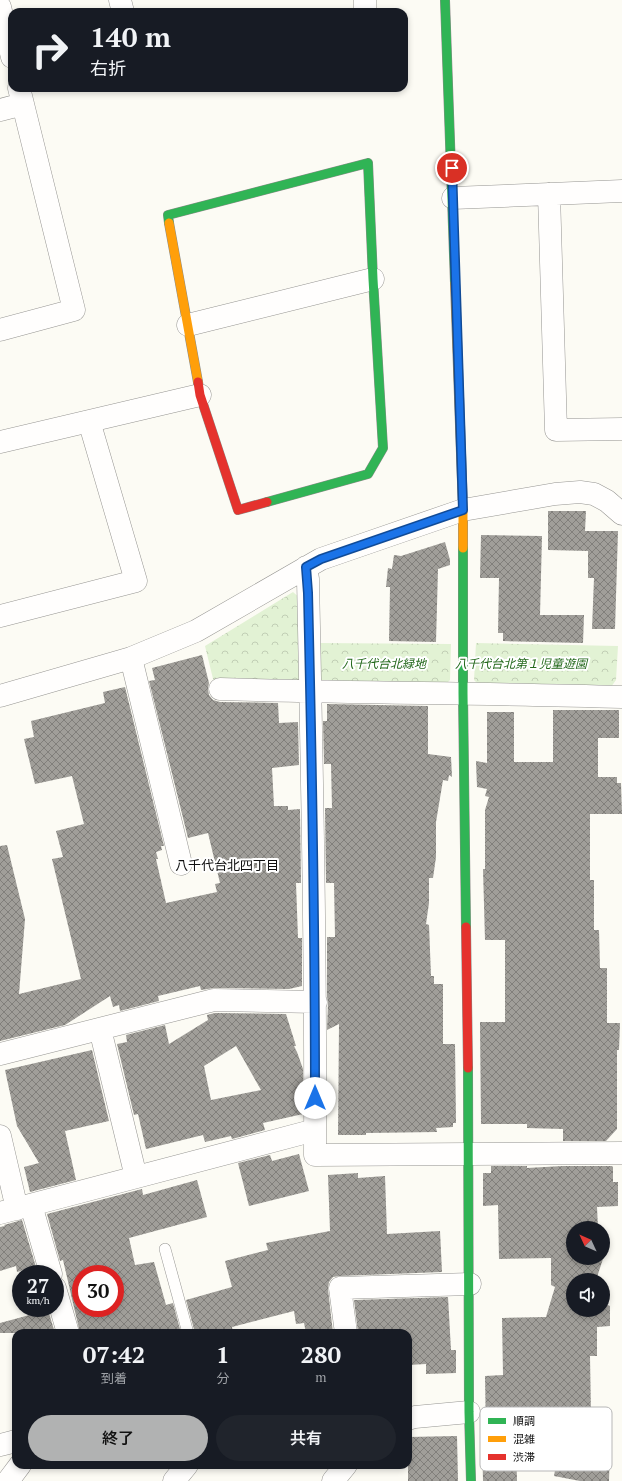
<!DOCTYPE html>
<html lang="ja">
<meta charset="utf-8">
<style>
:root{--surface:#171b24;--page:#20242c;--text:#f1f3f6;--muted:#9ea1a6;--accent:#b1b2b2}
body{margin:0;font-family:"PT Serif","Noto Sans JP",serif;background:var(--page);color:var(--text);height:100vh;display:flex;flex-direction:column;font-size:15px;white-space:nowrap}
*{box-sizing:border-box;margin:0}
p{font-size:13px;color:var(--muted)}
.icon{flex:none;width:22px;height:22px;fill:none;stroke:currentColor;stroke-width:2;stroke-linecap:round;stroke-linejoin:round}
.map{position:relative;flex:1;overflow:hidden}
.sheet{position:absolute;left:12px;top:1329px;width:400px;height:140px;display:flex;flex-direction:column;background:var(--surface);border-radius:12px;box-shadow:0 2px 6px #0003}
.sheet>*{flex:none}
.hud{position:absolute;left:8px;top:8px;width:400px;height:84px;border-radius:12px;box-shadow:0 2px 6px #0003;background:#171b24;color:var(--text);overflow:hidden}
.needle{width:26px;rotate:314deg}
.buttons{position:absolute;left:566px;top:1221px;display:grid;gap:8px}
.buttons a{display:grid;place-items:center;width:44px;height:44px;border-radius:50%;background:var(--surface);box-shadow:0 2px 6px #0003;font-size:20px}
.speed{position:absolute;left:12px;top:1265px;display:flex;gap:8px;font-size:20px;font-weight:700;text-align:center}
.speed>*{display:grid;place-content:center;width:52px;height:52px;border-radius:50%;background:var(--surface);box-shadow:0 2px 6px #0003;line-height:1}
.speed small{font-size:10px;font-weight:400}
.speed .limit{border:6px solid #d22;background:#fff;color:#111}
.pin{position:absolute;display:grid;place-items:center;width:34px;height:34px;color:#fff;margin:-17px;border:2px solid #fff;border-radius:50%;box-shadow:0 1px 4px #0007}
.me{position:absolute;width:44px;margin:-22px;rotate:0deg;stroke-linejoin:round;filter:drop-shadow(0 0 3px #0008)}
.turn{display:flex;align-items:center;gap:14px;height:84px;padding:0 16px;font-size:18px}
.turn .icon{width:52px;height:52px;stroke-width:2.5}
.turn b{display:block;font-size:28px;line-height:34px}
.eta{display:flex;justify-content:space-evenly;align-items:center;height:68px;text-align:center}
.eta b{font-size:24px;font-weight:600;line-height:28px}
.cta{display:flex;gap:8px;margin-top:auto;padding:8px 16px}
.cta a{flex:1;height:46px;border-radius:24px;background:var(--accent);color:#111;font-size:16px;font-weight:600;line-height:46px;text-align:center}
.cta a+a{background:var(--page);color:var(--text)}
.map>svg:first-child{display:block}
.park{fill:url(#park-crowns)}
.building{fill:url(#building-cross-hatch);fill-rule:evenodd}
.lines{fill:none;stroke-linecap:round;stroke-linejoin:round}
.lane-casing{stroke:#969592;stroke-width:12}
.street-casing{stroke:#969592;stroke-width:23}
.fast-casing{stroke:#8c8c89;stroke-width:10}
.slow-casing{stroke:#8c8c89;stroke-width:10}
.jam-casing{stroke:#8c8c89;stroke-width:10}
.lane{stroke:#fffefd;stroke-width:11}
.street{stroke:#fffefd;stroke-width:22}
.fast{stroke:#30b455;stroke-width:9}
.slow{stroke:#ff9f0a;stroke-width:9}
.jam{stroke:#e5322d;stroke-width:9}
.route-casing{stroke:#114b97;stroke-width:10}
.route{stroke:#1a73e8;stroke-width:7}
.labels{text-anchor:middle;stroke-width:4;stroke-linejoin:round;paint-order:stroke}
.park-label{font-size:12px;font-style:italic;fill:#24691c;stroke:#fff}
.neighbourhood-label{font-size:13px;fill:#0f0f0f;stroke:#fff}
.key{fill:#fff;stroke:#b7b7b7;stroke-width:1}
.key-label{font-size:11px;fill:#0f0f0f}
</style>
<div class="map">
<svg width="622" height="1481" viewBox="0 0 622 1481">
<defs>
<pattern id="park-crowns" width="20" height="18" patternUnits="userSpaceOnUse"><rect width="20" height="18" fill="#e2f2d4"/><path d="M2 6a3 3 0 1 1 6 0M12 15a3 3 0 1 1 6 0" fill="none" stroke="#c1ceb5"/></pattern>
<pattern id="building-cross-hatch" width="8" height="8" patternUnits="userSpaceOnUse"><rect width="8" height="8" fill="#a09e99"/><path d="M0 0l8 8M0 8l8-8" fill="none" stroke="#817f7b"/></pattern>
</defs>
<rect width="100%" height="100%" fill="#fcfbf4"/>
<!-- park -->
<path class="park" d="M 293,592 L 301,599 L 300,678 L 295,684 L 214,683 L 205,646 Z
M 318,643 L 451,644 L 450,680 L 445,685 L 320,684 Z
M 476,643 L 618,646 L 616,680 L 611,687 L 478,684 L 474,680 Z"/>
<!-- building -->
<path class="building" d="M 548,511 L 586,511 L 585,531 L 618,531 L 615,629 L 592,629 L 594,578 L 588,578 L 588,551 L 548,550 Z
M 481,535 L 542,536 L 540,615 L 584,615 L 583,643 L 503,641 L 503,633 L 498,633 L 499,578 L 480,578 Z
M 445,542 L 450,560 L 450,565 L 438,569 L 436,642 L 389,641 L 390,587 L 386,587 L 388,568 L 392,569 L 394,555 L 401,556 Z
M 202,655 L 209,683 L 208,689 L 209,695 L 213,700 L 220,702 L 278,703 L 279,723 L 298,722 L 299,765 L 272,768 L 274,806 L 288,806 L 288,810 L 300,809 L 301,883 L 296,883 L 298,938 L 302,938 L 302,986 L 289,989 L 214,988 L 201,990 L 200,986 L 158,996 L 159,1001 L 120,1011 L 119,1005 L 113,1007 L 110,996 L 65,1025 L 0,1041 L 0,846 L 7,845 L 25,919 L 19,994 L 81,979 L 52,859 L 63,857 L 56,831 L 84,824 L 72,776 L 35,784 L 24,739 L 34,737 L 31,721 L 105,703 L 103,692 L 125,687 L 164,846 L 161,846 L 162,850 L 156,852 L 158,859 L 156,859 L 166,903 L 217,892 L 215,884 L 220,883 L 208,833 L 188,838 L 149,681 L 155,680 L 152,668 Z
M 327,704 L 428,706 L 428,754 L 451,757 L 452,777 L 449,775 L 448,781 L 443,780 L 436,822 L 436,857 L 433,878 L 429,878 L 429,903 L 426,924 L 429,925 L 431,976 L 434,976 L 434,984 L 443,984 L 443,1044 L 455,1044 L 456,1123 L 453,1123 L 453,1127 L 436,1128 L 437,1132 L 366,1133 L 366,1135 L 338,1135 L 339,1024 L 327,1030 L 328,1002 L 327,997 L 327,937 L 335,937 L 334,883 L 326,883 L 325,808 L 332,808 L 331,764 L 324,764 L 323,721 L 327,721 Z
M 553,710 L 619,710 L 619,738 L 598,738 L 598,777 L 617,777 L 617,783 L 621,783 L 622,814 L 590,814 L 590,880 L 594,880 L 594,930 L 599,930 L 600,968 L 607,968 L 607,1023 L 620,1023 L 619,1050 L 617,1050 L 617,1129 L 606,1141 L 563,1141 L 563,1129 L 527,1128 L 527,1124 L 481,1124 L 480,1022 L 505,1022 L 505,940 L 485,940 L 483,869 L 485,869 L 485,810 L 489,797 L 485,796 L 487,789 L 477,787 L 476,761 L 487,763 L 487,712 L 514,712 L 514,762 L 553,762 Z
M 215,1013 L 286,1014 L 296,1046 L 294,1046 L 297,1052 L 303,1069 L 303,1114 L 263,1123 L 265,1130 L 232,1139 L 231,1136 L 205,1142 L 203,1135 L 146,1149 L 138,1114 L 134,1115 L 117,1044 L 127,1042 L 126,1035 L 165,1025 L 169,1044 L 208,1020 L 207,1015 ZM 236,1046 L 261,1090 L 211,1100 L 204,1066 Z
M 92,1050 L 109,1121 L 65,1131 L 76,1180 L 30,1192 L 24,1167 L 39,1163 L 17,1126 L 5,1070 Z
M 299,1154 L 309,1191 L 249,1206 L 238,1163 L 270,1155 L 272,1161 Z
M 491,1166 L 527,1166 L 527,1168 L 563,1166 L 612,1166 L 613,1167 L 613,1182 L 618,1182 L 618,1206 L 597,1207 L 598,1228 L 573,1228 L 573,1258 L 603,1258 L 603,1247 L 607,1247 L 596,1280 L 573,1280 L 573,1310 L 603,1310 L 603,1303 L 610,1306 L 610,1326 L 597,1327 L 597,1356 L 590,1356 L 591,1415 L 607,1414 L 608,1447 L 610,1447 L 609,1481 L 580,1481 L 554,1476 L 560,1442 L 516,1444 L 517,1481 L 483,1481 L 482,1435 L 486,1435 L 485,1376 L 503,1375 L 502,1318 L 546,1317 L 555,1287 L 551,1285 L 551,1258 L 499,1259 L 498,1205 L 483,1206 L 483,1173 L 491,1173 Z
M 358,1173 L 358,1178 L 385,1176 L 387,1234 L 440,1231 L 442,1272 L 340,1276 L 333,1277 L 329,1282 L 328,1289 L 333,1333 L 306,1333 L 304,1323 L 296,1324 L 294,1311 L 232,1327 L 233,1333 L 195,1333 L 186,1300 L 232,1287 L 225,1261 L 268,1250 L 266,1243 L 330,1231 L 328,1175 Z
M 197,1180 L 207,1217 L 129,1238 L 135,1265 L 154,1262 L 166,1305 L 173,1303 L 181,1333 L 80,1333 L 63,1260 L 60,1261 L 47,1214 L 142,1189 L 143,1195 ZM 81,1274 L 115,1274 L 115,1308 L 81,1308 Z
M 22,1220 L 36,1267 L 17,1272 L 16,1266 L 0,1271 L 0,1227 L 5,1226 L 4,1225 Z
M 448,1297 L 451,1350 L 456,1350 L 456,1373 L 426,1374 L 426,1364 L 408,1365 L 408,1333 L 358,1333 L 354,1300 Z
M 48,1310 L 55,1333 L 0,1333 L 0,1323 Z
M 457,1436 L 458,1481 L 408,1481 L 408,1437 Z"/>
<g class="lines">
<!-- lane casing -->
<g class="lane-casing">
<path id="lane" d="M 165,1249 L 188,1333"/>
</g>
<!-- street casing -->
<g class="street-casing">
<path id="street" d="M 120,0 L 123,12
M 365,0 L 365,12
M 0,7 L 12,57
M 0,110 L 23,104
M 549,194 L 556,430 L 622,429
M 453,198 L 622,191
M 188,325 L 373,279
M 0,330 L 74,310 L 19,88
M 0,442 L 200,395
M 306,567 L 308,579 C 312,771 316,963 315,1155 L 622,1153
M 0,616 L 136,581 L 89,421
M 131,658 L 181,864
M 220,689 C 354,693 488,693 622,697
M 0,696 L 131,658 L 196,631 L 321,559 L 463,510 L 555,494 L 580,492 L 594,494 L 607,501 L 622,514
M 100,1029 L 136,1177
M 0,1054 L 214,1000 L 316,1002
M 0,1136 L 17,1209
M 31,1205 L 51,1274
M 0,1213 L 315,1130
M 55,1288 L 68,1333
M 346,1333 L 340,1288 L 470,1284
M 408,1419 L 415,1417 L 469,1412
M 0,1445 L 16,1441
M 8,1481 L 20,1465
M 174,1481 L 187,1465
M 333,1481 L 346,1465"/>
</g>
<!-- fast casing -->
<g class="fast-casing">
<path id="fast" d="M 445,0 L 455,283
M 169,223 L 168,215 L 368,163
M 267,502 L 368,474 L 383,448 L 373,279 L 368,163
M 463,548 L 463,693 L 466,927
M 468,1068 L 469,1412 L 471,1481"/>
</g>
<!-- slow casing -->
<g class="slow-casing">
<path id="slow" d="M 169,223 L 198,382
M 455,283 L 463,510 L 463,548"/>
</g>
<!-- jam casing -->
<g class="jam-casing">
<path id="jam" d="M 198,382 L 200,395 L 238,510 L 267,502
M 466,927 L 468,1068"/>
</g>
<!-- lane -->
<use href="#lane" class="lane"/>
<!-- street -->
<use href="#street" class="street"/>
<!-- fast -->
<use href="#fast" class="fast"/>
<!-- slow -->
<use href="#slow" class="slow"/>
<!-- jam -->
<use href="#jam" class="jam"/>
</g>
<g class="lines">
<!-- route casing -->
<g class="route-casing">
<path id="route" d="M 315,1098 C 315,930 312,761 308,593 L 306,567 L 321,559 L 463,510 L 452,168"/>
</g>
<!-- route -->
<use href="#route" class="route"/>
</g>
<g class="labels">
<!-- park labels -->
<g class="park-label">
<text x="384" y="668">八千代台北緑地</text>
<text x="521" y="668">八千代台北第１児童遊園</text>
</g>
<!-- neighbourhood labels -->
<g class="neighbourhood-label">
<text x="227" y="870">八千代台北四丁目</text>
</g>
</g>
<!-- legend -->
<rect x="480" y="1407" width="132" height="64" rx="6" class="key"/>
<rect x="488" y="1418" width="18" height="6" fill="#30b455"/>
<rect x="488" y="1436" width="18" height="6" fill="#ff9f0a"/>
<rect x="488" y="1454" width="18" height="6" fill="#e5322d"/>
<g class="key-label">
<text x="513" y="1425">順調</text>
<text x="513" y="1443">混雑</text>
<text x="513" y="1461">渋滞</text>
</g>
</svg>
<div class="buttons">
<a><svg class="needle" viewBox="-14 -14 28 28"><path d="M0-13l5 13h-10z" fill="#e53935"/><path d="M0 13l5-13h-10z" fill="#9ea1a6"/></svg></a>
<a><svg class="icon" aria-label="sound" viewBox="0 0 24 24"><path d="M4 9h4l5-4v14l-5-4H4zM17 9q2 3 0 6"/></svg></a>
</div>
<div class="speed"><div>27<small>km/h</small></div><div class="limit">30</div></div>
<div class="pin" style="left:452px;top:168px;background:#d93025"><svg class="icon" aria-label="arrive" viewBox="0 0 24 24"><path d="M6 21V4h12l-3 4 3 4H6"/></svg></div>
<svg class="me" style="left:315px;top:1098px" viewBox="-20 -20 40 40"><circle r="19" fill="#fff"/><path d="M0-13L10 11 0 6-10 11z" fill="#1a73e8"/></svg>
<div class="hud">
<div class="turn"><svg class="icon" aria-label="right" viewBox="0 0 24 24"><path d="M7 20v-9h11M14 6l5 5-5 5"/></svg><div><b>140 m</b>右折</div></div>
</div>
<section class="sheet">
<div class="eta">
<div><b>07:42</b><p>到着</p></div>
<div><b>1</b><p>分</p></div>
<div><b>280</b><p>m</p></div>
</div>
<div class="cta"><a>終了</a><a>共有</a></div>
</section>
</div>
